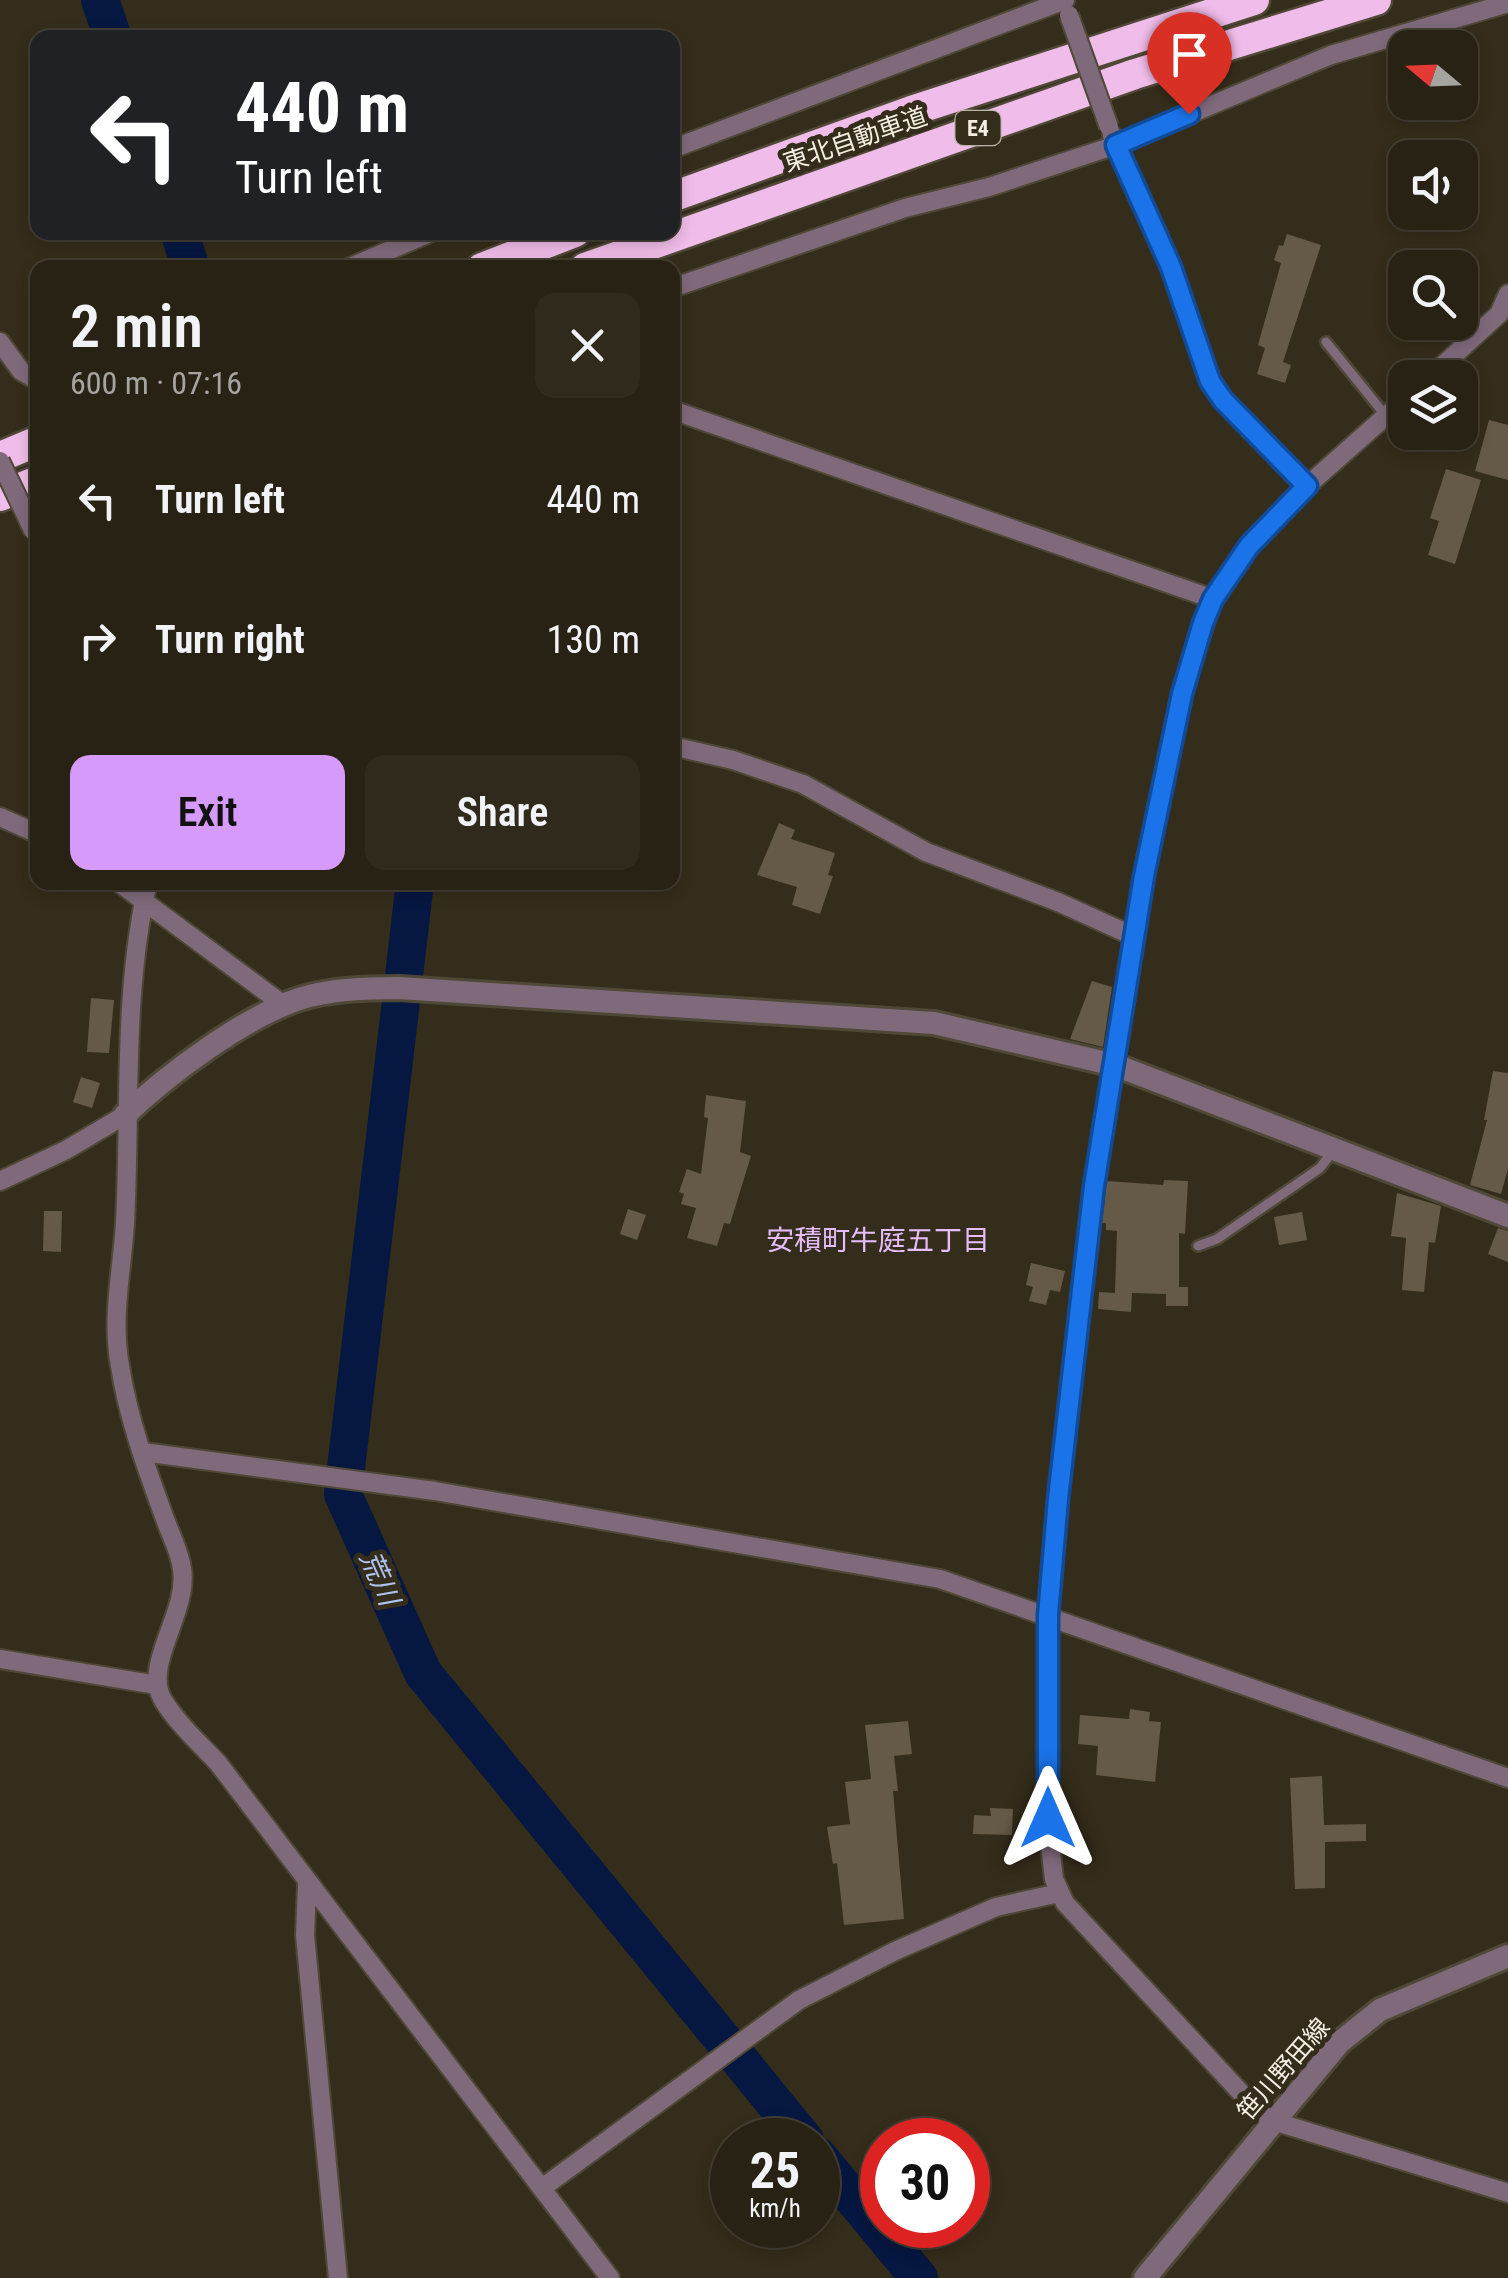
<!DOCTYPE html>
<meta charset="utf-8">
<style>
:root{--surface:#282214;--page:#302a1d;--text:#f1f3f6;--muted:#a5a4a0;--line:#443f34;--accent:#d69bfa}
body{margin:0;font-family:"Roboto Condensed","Noto Sans JP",sans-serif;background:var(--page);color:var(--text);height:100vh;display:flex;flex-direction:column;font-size:38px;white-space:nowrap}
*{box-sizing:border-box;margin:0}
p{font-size:32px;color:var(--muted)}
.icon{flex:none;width:55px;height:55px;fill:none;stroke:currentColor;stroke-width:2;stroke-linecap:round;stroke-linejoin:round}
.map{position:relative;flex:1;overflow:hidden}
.panel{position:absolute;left:30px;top:260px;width:650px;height:630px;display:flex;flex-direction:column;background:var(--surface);border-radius:20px;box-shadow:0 5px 15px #0003,0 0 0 2px var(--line)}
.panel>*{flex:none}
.hud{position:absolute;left:30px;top:30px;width:650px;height:210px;border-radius:20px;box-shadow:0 5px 15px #0003,0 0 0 2px var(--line);background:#202124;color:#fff;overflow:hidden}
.needle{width:65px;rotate:289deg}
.controls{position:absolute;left:1388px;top:30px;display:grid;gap:20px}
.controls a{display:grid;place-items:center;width:90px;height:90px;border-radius:20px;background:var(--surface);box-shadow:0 5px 15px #0003,0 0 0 2px var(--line);font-size:50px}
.speed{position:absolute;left:710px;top:2118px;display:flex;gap:20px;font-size:50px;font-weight:700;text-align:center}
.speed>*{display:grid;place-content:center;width:130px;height:130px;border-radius:50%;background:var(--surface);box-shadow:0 5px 15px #0003,0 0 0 2px var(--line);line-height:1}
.speed small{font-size:25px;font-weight:400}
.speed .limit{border:15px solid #d22;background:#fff;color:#111}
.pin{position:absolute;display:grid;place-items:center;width:85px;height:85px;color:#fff;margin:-102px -42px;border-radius:50% 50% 50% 0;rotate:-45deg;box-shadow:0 0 10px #0007}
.pin .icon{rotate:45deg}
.me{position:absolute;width:110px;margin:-55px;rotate:0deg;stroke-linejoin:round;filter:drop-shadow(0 0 8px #0008)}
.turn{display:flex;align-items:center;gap:35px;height:210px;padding:0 40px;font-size:45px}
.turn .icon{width:130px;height:130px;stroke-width:2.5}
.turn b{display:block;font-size:70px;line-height:85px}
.round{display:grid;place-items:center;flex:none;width:105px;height:105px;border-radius:20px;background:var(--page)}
.head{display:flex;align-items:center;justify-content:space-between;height:170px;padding:0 40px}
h1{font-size:60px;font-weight:600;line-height:75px}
.button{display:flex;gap:20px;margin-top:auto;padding:20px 40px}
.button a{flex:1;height:115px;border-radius:20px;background:var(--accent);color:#111;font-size:40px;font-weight:600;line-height:115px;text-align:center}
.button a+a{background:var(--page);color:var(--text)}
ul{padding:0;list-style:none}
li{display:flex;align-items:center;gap:30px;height:140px;padding:0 40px}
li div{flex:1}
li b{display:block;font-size:38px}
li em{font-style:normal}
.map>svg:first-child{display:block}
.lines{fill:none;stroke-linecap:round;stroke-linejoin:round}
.river{stroke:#061741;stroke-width:38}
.building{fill:#655947}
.service-casing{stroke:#504837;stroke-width:14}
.minor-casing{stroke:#504837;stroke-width:22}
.tertiary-casing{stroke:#504837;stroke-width:28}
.motorway-casing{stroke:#504837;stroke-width:35}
.service{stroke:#7f6a7c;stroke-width:9}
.minor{stroke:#7f6a7c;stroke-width:18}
.tertiary{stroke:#7f6a7c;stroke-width:22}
.motorway{stroke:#f0bce9;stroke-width:30}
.minor-bridge-casing{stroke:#504837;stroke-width:22;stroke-linecap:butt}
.minor-bridge{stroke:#7f6a7c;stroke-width:18}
.route-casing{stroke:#114b97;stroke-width:25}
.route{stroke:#1a73e8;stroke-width:18}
.labels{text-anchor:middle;stroke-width:10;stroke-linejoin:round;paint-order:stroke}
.shield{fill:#352d1b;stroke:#bbb5a8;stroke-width:2.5}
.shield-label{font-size:22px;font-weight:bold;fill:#f4efe4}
.street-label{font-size:25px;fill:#f4efe4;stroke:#352d1b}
.neighbourhood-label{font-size:28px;fill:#e5bcfe;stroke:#352d1b}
.water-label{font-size:28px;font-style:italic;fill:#aec5f2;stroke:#352d1b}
</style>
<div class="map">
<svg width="1508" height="2278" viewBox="0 0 1508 2278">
<rect width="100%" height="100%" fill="#352d1b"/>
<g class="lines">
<!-- river -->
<path class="river" d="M 100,0 L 113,38
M 179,232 L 191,268
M 415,882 L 343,1494 L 423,1673 L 805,2140
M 818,2156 L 919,2278"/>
</g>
<!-- building -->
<path class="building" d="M 1287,234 L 1321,245 L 1283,362 L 1291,365 L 1285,383 L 1257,374 L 1265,348 L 1258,345 L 1281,263 L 1274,260 L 1279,245 L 1283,246 Z
M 1489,420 L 1508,425 L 1508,480 L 1475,471 Z
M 1446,469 L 1481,480 L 1455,564 L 1428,555 L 1439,521 L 1430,518 Z
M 779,823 L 795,830 L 791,839 L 835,853 L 828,875 L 833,876 L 820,914 L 792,905 L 797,887 L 757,875 Z
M 1092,981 L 1112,987 L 1103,1047 L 1070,1039 Z
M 91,998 L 114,1000 L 109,1053 L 87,1052 Z
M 1493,1071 L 1508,1073 L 1508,1169 L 1501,1194 L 1470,1185 L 1487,1120 L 1484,1120 Z
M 81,1077 L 100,1083 L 92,1108 L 73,1102 Z
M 706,1095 L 746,1101 L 740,1152 L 751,1156 L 730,1224 L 724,1223 L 717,1246 L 687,1238 L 696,1208 L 681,1204 L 684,1194 L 679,1192 L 687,1169 L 701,1174 L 708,1118 L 704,1117 Z
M 1164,1180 L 1188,1181 L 1185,1234 L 1179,1233 L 1179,1287 L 1188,1287 L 1188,1306 L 1166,1306 L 1166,1294 L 1132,1293 L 1131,1312 L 1098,1309 L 1099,1292 L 1115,1293 L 1117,1231 L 1106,1230 L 1106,1223 L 1102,1223 L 1107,1181 L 1163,1185 Z
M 1397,1193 L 1441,1206 L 1435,1243 L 1429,1242 L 1424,1292 L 1402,1290 L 1406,1238 L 1391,1236 Z
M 628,1209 L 646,1215 L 637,1240 L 620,1234 Z
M 44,1211 L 62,1211 L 61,1252 L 43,1251 Z
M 1302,1212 L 1307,1240 L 1279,1245 L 1274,1217 Z
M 1498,1228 L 1508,1231 L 1508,1262 L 1488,1254 Z
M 1031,1263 L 1065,1271 L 1060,1292 L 1050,1290 L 1046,1305 L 1029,1301 L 1033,1287 L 1026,1285 Z
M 1130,1709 L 1150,1712 L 1149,1721 L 1161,1722 L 1155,1782 L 1096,1775 L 1098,1746 L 1078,1744 L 1080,1715 L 1129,1719 Z
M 908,1721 L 912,1754 L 894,1756 L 898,1791 L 893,1791 L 904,1919 L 844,1925 L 837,1863 L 833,1864 L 827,1827 L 850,1824 L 845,1782 L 871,1779 L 865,1725 Z
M 1322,1776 L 1324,1825 L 1366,1824 L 1366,1841 L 1325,1842 L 1325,1888 L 1295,1889 L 1290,1778 Z
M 990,1808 L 1013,1809 L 1012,1835 L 973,1834 L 974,1815 L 991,1816 Z"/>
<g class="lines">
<!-- service casing -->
<g class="service-casing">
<path id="service" d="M 1326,342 L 1386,416
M 1198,1246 L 1217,1239 L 1320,1168 L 1333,1151"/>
</g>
<!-- minor casing -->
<g class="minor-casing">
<path id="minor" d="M 1112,135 L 1171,267 L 1210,381 L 1223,401 L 1307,486
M 672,149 L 1065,0
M 348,268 L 432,232
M 672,288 L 905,208 L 989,187 L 1116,145 L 1331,55 L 1508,3
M 0,342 L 21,371 L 38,381
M 1429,378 L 1499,314 L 1508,294
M 1405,399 L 1307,486 L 1249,546 L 1213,599 L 1181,694 L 1133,936 L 1094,1186 L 1058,1499 L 1048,1615 L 1047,1818 L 1054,1879 L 1065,1903 L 1256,2109 L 1273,2121 L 1508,2193
M 672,410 L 1213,599
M 672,746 L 733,760 L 803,784 L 926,852 L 1058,902 L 1133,936
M 0,817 L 38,834
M 118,882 L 285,1006
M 148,882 C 122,997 131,1108 125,1223 C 122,1271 111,1318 120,1366 C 128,1418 147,1470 165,1519 C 171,1536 180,1552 182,1569 C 189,1612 142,1665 163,1700 C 177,1723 200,1744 218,1763 L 610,2278
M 0,1181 L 66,1150 L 125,1115
M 143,1452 L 435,1491 L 940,1579 L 1508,1778
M 0,1659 L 157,1685
M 307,1885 L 305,1935 L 338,2278
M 542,2188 L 799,2000 L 895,1951 L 996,1907 L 1059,1893"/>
</g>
<!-- tertiary casing -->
<g class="tertiary-casing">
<path id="tertiary" d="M 125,1115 C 168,1074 243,1018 299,999 C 330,989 367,988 399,988 L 934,1023 L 1115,1065 L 1508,1216
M 1145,2278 L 1339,2043 L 1380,2010 L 1508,1956"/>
</g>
<!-- motorway casing -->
<g class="motorway-casing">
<path id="motorway" d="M 672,197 L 911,111 L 1254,0
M 482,268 L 575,232
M 585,268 L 1135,74 L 1376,0
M 0,457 L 38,441
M 0,496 L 38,481"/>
</g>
<!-- service -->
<use href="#service" class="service"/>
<!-- minor -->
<use href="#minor" class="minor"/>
<!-- tertiary -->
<use href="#tertiary" class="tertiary"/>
<!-- motorway -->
<use href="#motorway" class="motorway"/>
<!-- minor-bridge casing -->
<g class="minor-bridge-casing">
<path id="minor-bridge" d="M 1069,15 L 1109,127
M 0,461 L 34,532"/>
</g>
<!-- minor-bridge -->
<use href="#minor-bridge" class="minor-bridge"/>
</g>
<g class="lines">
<!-- route casing -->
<g class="route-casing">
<path id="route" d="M 1048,1818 L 1048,1615 L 1058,1499 L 1094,1186 L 1144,876 L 1182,694 L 1203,623 L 1213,599 L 1249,546 L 1307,486 L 1223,400 L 1210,381 L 1171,267 L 1116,145 L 1189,114"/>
</g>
<!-- route -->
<use href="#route" class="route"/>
</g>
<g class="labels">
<!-- shield labels -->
<rect class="shield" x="955.5" y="111" width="45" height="34" rx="8"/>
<g class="shield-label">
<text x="978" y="136">E4</text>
</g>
<!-- street labels -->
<g class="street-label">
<text transform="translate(855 139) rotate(-19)" y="9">東北自動車道</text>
<text transform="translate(1283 2069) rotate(-49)" y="9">笹川野田線</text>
</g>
<!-- neighbourhood labels -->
<g class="neighbourhood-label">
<text x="878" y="1250">安積町牛庭五丁目</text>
</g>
<!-- water labels -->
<g class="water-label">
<text transform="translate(380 1578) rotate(66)" y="10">荒川</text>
</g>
</g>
</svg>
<div class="controls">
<a><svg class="needle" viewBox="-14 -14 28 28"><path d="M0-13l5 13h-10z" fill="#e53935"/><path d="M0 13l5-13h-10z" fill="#a5a4a0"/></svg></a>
<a><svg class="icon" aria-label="sound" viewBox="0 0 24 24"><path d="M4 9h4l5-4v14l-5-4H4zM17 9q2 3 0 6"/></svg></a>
<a><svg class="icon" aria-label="search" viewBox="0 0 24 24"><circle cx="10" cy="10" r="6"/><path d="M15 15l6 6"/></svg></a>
<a><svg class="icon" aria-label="layers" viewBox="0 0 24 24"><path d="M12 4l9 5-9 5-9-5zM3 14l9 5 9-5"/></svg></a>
</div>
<div class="speed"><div>25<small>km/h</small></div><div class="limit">30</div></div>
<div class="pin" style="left:1189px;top:114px;background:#d93025"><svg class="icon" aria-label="arrive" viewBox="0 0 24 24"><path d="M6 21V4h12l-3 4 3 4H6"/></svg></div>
<svg class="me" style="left:1048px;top:1818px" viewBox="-20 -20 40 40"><path d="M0-17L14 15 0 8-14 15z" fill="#1a73e8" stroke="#fff" stroke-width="4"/></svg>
<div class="hud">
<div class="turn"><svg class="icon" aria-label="left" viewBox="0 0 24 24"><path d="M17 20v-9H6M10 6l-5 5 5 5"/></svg><div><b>440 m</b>Turn left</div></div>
</div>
<section class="panel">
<div class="head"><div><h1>2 min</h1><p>600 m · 07:16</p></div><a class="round"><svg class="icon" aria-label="close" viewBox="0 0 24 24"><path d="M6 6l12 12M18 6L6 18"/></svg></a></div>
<ul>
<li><svg class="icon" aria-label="left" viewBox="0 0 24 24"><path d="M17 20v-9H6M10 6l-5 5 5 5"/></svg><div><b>Turn left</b></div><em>440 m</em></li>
<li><svg class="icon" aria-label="right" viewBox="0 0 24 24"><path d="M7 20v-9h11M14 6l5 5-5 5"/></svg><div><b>Turn right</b></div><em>130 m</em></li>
</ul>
<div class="button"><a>Exit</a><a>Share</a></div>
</section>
</div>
